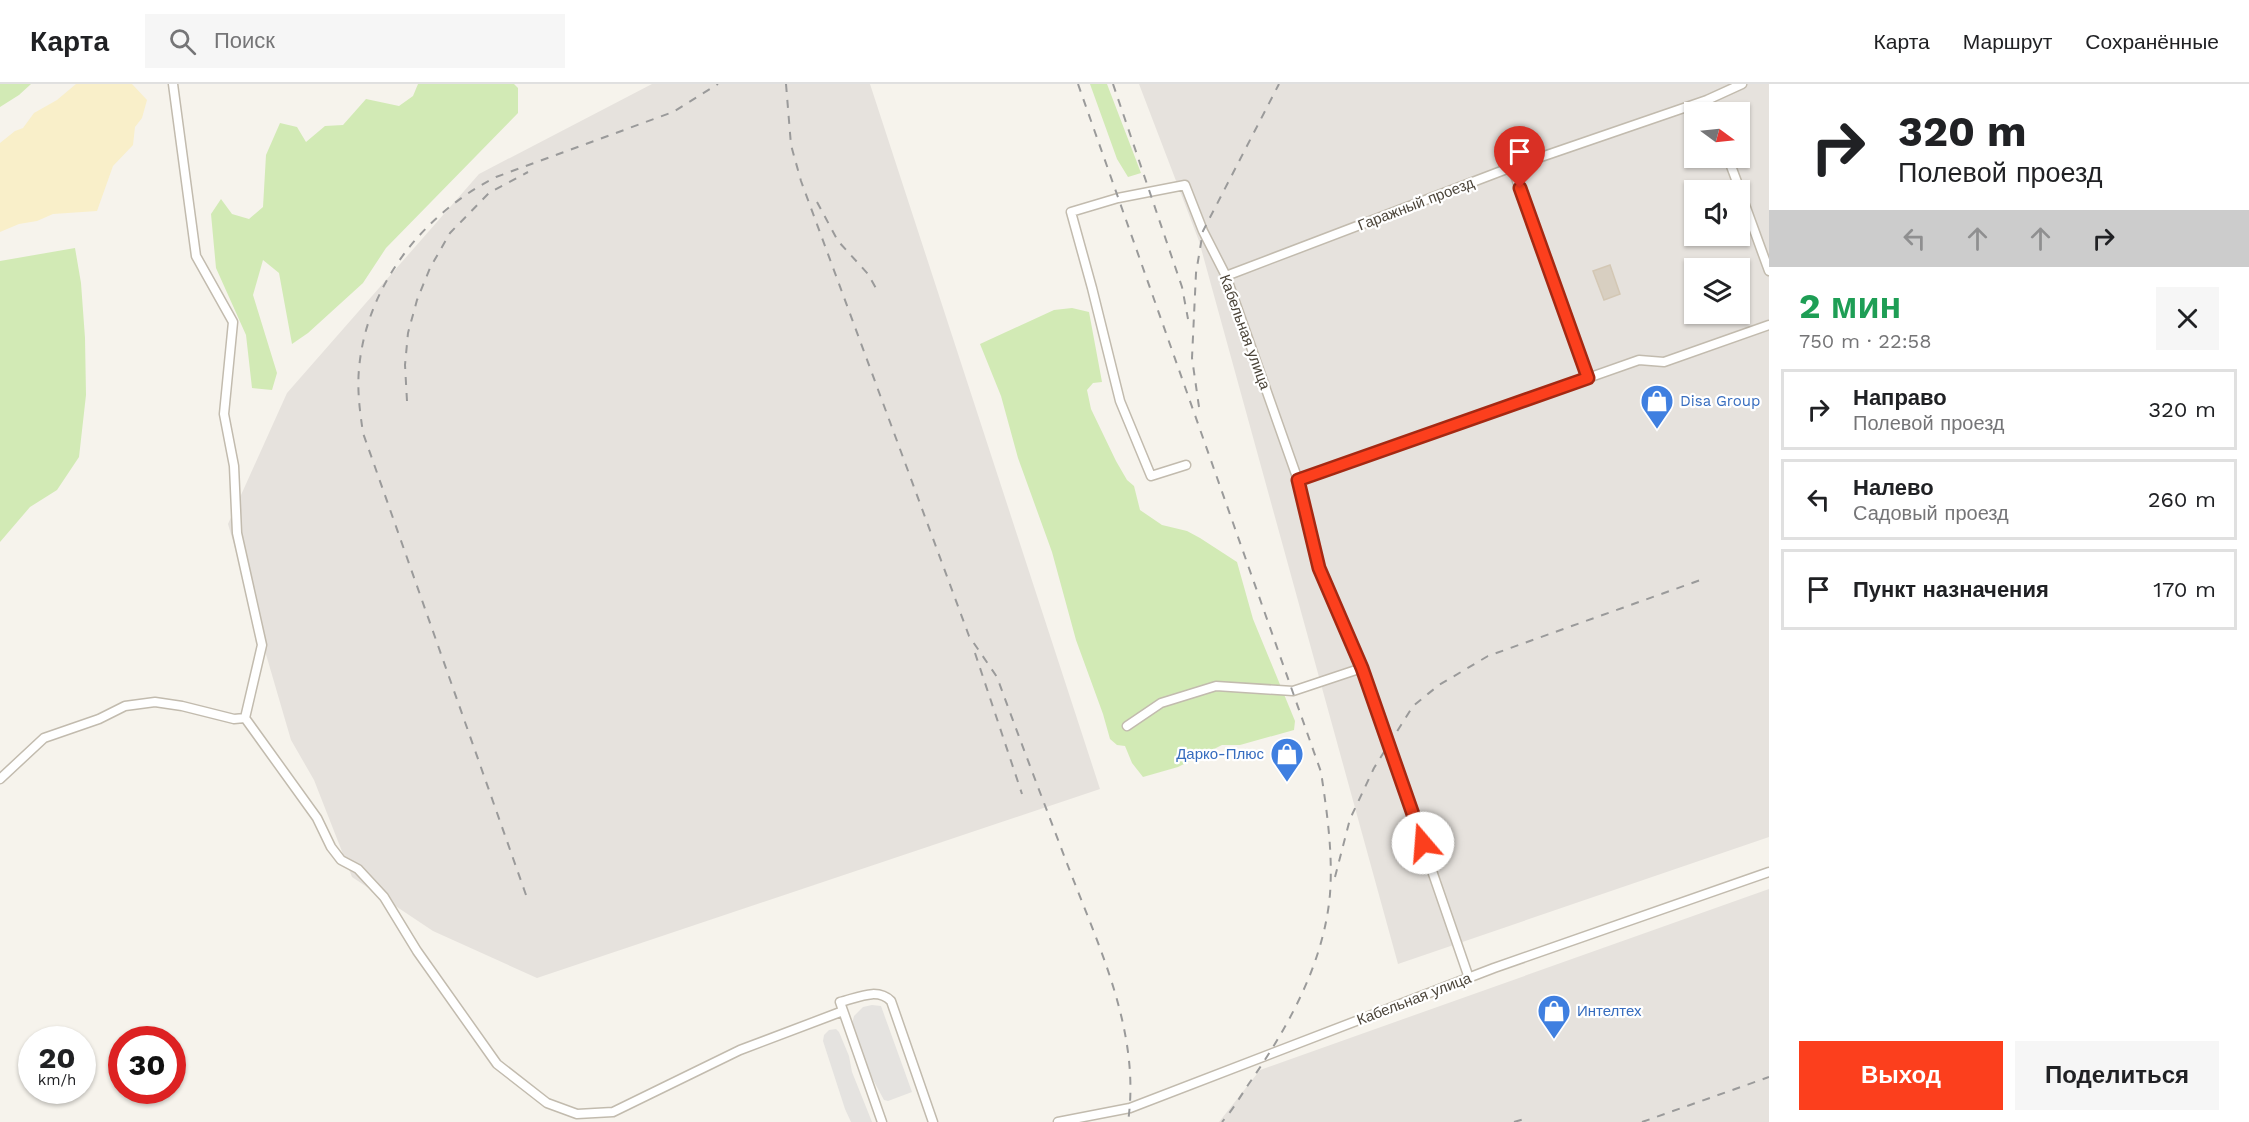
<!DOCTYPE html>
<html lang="ru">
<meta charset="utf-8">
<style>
:root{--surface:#fff;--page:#f6f6f6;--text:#202124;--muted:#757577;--line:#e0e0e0;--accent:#fc3f1d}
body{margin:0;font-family:"Work Sans",sans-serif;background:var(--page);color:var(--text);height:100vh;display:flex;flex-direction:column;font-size:22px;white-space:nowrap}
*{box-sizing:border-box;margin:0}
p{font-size:20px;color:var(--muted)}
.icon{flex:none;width:33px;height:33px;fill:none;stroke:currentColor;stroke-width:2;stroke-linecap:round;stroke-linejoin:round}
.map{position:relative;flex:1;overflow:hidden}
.panel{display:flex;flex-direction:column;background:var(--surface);width:480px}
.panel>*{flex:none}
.guide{background:#fff;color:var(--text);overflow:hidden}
.needle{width:39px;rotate:105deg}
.buttons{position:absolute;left:1684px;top:18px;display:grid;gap:12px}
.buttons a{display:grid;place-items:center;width:66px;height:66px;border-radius:0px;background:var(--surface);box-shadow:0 2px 4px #0004;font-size:30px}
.speed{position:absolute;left:18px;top:942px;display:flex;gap:12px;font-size:30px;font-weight:700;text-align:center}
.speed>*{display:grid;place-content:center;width:78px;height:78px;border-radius:50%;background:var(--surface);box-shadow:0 2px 4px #0004;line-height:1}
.speed small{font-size:15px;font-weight:400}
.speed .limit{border:9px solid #d22;background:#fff;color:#111}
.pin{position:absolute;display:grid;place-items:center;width:51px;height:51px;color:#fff;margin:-62px -26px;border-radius:50% 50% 50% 0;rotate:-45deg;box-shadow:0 0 6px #0007}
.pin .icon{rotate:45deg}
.me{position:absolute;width:66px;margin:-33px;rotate:342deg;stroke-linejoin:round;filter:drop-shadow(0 0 4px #0008)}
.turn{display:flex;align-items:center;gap:21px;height:126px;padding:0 30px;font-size:27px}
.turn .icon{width:78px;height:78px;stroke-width:2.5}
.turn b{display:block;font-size:42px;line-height:51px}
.lanes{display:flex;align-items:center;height:57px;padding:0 30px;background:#0003;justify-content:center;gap:30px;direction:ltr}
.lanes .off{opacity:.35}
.round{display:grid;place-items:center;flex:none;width:63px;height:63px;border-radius:0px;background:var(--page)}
.overview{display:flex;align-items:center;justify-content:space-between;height:102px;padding:0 30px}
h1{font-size:36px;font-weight:700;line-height:45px;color:#1e9e55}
.primary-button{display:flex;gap:12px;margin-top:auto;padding:12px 30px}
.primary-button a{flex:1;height:69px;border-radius:0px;background:var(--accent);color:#fff;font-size:24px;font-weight:700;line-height:69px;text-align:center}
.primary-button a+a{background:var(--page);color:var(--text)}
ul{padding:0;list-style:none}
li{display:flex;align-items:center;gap:18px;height:81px;margin:0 12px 9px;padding:0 18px;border:3px solid var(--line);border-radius:0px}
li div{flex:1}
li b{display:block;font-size:22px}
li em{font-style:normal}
header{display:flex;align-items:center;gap:36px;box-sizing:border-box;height:84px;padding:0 30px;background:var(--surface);border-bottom:2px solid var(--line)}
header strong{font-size:28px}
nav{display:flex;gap:33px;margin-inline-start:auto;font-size:21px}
.search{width:420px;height:54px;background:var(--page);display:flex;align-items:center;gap:15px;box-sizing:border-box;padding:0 21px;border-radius:0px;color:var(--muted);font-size:22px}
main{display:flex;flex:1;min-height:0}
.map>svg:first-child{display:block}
.industrial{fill:#e6e2dd;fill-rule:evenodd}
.green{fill:#d2eab5}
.sand{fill:#f9efc9}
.parking{fill:#e5e3e0}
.building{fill:#d8cfc1;stroke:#d3c7b4;stroke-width:1.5}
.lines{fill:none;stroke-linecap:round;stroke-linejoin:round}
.minor-casing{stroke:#c2bbae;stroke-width:11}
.minor{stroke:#fff;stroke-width:8}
.rail{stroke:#9a9a9a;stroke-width:2;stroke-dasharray:8 8;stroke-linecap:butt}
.route-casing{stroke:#a42913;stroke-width:15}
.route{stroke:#fc3f1d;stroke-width:10}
.labels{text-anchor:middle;stroke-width:4.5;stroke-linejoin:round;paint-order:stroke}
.street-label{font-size:15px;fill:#4b4439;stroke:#fff}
.shop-label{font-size:15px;fill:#366cbe;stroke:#fff;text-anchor:start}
</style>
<header>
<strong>Карта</strong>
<div class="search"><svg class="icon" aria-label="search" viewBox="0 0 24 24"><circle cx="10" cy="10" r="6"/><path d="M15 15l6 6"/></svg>Поиск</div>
<nav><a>Карта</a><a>Маршрут</a><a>Сохранённые</a></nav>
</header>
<main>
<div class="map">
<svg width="1769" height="1038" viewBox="0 0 1769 1038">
<rect width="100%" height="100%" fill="#f6f3ec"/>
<!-- industrial -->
<path class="industrial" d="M 652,0 L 870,0 L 1100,705 L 537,894 L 433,847 L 352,793 L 314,696 L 291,656 L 228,440 L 287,309 L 479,90 Z
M 1139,0 L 1769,0 L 1769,753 L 1398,880 L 1199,157 ZM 1695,28 L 1740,28 L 1740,74 L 1695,74 ZM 1695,106 L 1740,106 L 1740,152 L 1695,152 ZM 1695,184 L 1740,184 L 1740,230 L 1695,230 Z
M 1769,805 L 1769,1038 L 1219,1038 L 1260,986 Z"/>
<!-- green -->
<path class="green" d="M 0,0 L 31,0 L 19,11 L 0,23 Z
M 418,0 L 514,0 L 518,4 L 518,29 L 386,164 L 363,199 L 308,249 L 292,260 L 279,189 L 263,176 L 253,211 L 277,289 L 272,306 L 252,304 L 246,251 L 216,184 L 211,130 L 221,115 L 232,130 L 249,135 L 263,123 L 266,71 L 280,39 L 297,43 L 306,58 L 325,42 L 343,41 L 366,15 L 399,22 L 413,12 Z
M 1090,0 L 1107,0 L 1141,89 L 1128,93 L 1117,75 Z
M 75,164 L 81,199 L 85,254 L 86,311 L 79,373 L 57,406 L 30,423 L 0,458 L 0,177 Z
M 1072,224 L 1089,228 L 1102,298 L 1093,299 L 1087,306 L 1091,325 L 1116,377 L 1127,396 L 1134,402 L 1140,426 L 1162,441 L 1187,447 L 1200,454 L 1237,478 L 1253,535 L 1295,637 L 1294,646 L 1240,661 L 1222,661 L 1178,683 L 1143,693 L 1132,679 L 1125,662 L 1117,661 L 1110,655 L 1103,630 L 1076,556 L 1052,468 L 1018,374 L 1001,312 L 980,260 L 1054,226 Z"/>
<!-- sand -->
<path class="sand" d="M 76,0 L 132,0 L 147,16 L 142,34 L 135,43 L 133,61 L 113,82 L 97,127 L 53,130 L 37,137 L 19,140 L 0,148 L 0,59 L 15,47 L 23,44 L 34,29 L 57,16 Z"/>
<!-- parking -->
<path class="parking" d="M 872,921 L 881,922 L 912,1008 L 888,1017 L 884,1016 L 871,992 L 852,940 L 854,932 L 863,923 Z
M 836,945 L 839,948 L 849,972 L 852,988 L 872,1038 L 851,1038 L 845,1025 L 823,957 L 824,951 L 829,946 Z"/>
<!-- building -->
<path class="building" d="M 1610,181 L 1620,210 L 1604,216 L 1593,187 Z"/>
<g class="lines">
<!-- minor casing -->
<g class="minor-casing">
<path id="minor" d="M 173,0 L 196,172 L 233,238 L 224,330 L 234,382 L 237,449 L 262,561 L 245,634 L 317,734 L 331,763 L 341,776 L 358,785 L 384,813 L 417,867 L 497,980 L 547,1019 L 577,1030 L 613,1028 L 740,966 L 843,927
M 1707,16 L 1711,28
M 1728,74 L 1740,106
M 1512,83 L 1588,294
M 1740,107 L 1769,187
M 1226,192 L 1512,83 L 1707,16 L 1742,0
M 1186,381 L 1151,392 L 1120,317 L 1092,204 L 1071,128 L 1118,114 L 1185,101 L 1203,147 L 1226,192 L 1298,396 L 1319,485 L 1362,584 L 1469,894
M 1298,396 L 1639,276 L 1664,278 L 1769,241
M 1127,642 L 1161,619 L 1216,602 L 1293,607 L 1362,584
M 0,695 L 44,654 L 99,635 L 125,622 L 155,618 L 182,622 L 234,635 L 245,634
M 882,1038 L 840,918 C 857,914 877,903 891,917 L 933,1038
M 1058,1038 L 1130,1024 L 1494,884 L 1769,788"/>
</g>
<!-- minor -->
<use href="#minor" class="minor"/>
<!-- rail -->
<path class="rail" d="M 786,0 L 791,61 L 801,97 L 969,552 L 997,593 C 1020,656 1044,719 1068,782 C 1099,863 1141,949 1128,1038
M 1078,0 L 1321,688 C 1327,728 1333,769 1330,810 C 1324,880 1287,945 1248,1001 C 1240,1013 1232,1027 1222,1038
M 1113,0 L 1182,203 L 1188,235
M 817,118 L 838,157 L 868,190 L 877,206
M 407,317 L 405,281 L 408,249 L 417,216 L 430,184 L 450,149 L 489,109 L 528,88
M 1199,323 L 1192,274 L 1196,189 L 1203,147 L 1279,0
M 975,569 L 1022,710
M 1335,793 L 1350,735 L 1374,684 L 1413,622 L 1439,601 L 1488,572 L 1706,494
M 526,811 L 363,349 C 360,328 357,307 359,285 C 366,202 423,130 496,93 L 673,28 L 718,0
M 1514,1038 L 1524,1035
M 1642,1038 L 1769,993"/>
</g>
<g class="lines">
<!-- route casing -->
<g class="route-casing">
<path id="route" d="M 1423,759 L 1362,584 L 1319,484 L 1298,396 L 1588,294 L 1520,104"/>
</g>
<!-- route -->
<use href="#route" class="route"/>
</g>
<!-- icons -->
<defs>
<g id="shop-pin" transform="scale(1.725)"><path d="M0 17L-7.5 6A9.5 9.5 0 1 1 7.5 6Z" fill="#3f7fe0" stroke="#fff"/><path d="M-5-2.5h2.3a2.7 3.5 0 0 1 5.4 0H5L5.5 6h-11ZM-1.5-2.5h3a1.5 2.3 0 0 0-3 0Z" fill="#fff"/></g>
</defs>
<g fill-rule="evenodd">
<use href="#shop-pin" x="1657" y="317"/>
<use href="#shop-pin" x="1287" y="670"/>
<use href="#shop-pin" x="1554" y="927"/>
</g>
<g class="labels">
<!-- street labels -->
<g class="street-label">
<text transform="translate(1416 120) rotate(-21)" y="5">Гаражный проезд</text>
<text transform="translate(1245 248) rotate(70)" y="5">Кабельная улица</text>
<text transform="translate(1414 915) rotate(-21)" y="5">Кабельная улица</text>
</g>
<!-- shop labels -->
<g class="shop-label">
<text x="1680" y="322">Disa Group</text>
<text x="1264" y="675" text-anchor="end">Дарко-Плюс</text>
<text x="1577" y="932">Интелтех</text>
</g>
</g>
</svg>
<div class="buttons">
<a><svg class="needle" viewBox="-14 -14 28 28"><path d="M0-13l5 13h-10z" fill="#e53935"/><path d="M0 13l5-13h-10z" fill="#757577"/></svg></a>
<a><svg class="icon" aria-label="sound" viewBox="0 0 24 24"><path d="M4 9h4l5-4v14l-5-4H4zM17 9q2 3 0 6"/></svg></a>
<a><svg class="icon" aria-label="layers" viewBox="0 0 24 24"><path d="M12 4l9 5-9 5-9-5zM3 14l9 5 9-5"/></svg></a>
</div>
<div class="speed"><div>20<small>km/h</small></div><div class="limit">30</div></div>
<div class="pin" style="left:1520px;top:104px;background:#d93025"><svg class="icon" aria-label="arrive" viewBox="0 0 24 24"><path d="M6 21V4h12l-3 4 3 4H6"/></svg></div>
<svg class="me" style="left:1423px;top:759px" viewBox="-20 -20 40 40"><circle r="19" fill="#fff"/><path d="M0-13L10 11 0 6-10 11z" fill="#fc3f1d"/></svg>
</div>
<section class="panel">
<div class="guide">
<div class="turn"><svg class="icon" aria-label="right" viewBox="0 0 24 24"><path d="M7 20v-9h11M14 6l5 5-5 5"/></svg><div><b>320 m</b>Полевой проезд</div></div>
<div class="lanes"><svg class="icon off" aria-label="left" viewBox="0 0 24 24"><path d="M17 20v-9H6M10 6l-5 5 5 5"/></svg><svg class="icon off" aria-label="ahead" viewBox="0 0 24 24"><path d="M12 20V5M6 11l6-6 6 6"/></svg><svg class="icon off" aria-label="ahead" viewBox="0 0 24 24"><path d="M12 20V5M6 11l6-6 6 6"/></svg><svg class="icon" aria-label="right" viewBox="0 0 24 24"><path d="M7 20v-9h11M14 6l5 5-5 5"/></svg></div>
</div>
<div class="overview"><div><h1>2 мин</h1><p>750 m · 22:58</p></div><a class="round"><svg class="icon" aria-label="close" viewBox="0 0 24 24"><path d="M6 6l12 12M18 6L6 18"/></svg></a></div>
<ul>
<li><svg class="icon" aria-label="right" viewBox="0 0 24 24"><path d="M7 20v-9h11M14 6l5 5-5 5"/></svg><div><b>Направо</b><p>Полевой проезд</p></div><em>320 m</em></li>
<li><svg class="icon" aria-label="left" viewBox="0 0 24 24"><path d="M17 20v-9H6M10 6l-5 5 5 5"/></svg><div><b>Налево</b><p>Садовый проезд</p></div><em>260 m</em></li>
<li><svg class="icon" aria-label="arrive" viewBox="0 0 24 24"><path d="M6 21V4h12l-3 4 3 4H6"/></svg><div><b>Пункт назначения</b></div><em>170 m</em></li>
</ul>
<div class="primary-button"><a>Выход</a><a>Поделиться</a></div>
</section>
</main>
